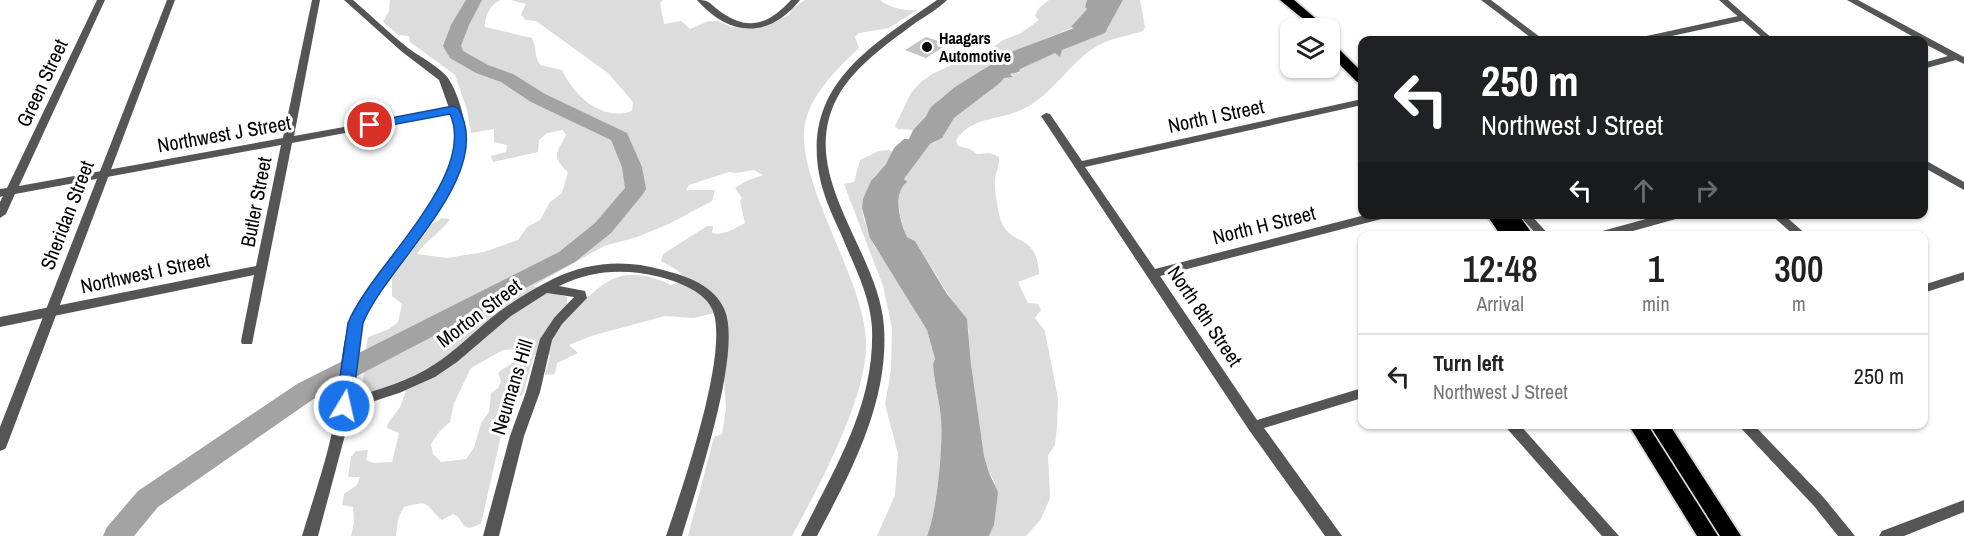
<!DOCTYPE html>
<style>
:root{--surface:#fff;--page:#f2f2f2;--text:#222;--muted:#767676;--line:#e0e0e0}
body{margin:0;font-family:"Archivo Narrow",sans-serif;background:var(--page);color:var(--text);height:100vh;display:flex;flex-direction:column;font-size:22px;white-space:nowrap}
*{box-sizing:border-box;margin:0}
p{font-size:20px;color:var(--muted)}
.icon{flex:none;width:33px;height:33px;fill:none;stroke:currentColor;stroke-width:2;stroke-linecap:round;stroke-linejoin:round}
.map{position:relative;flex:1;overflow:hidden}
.drawer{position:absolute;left:1358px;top:231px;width:570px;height:198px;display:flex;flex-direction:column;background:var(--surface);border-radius:12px;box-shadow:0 2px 4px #0004}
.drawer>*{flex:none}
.banner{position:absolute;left:1358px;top:36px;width:570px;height:183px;border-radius:12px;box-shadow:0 2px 4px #0004;background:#202124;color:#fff;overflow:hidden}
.buttons{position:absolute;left:1280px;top:18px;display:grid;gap:12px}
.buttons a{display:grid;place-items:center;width:60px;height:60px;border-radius:12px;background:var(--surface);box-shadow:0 2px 4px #0004;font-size:30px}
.pin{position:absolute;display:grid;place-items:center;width:51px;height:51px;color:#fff;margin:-26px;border:3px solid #fff;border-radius:50%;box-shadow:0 2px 6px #0007}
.me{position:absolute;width:66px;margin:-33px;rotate:9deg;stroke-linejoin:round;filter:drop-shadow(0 0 4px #0008)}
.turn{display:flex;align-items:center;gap:21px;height:126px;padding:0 24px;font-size:27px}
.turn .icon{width:78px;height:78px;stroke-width:2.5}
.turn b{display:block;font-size:42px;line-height:51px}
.lanes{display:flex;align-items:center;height:57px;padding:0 24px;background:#0003;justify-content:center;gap:30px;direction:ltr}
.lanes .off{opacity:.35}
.eta{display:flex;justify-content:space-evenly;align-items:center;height:102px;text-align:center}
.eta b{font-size:36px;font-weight:600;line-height:42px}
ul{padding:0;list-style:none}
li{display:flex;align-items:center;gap:18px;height:84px;padding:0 24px;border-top:2px solid var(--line)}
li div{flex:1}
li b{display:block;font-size:22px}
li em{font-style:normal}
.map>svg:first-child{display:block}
.green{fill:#dcdcdc;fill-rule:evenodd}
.water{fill:#a3a3a3}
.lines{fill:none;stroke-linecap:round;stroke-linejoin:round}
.river{fill:#a3a3a3;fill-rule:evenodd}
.building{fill:#c4c4c4}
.trunk-casing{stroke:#dbdbdb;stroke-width:4}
.minor{fill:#555;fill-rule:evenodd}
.tertiary{fill:#555;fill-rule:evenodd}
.trunk{fill:#000;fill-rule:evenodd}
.route{fill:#1a73e8;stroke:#114b97;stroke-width:1.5}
.poi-dot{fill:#000;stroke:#fff;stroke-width:2}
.labels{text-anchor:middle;stroke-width:6;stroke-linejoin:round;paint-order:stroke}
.far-poi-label{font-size:16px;font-weight:bold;fill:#000;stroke:#fff;text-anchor:start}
.street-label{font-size:20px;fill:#000;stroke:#fff}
</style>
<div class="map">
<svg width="1964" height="536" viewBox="0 0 1964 536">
<rect width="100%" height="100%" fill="#fff"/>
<!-- green -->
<path class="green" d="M 390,0 L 501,0 C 491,3 484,17 485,27 L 532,38 C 537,48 534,56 540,65 L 562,70 C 574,96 602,122 632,111 L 633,102 L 608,73 L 536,21 L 526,20 L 521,15 L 526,4 L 511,0 L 663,0 L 660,3 L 664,24 L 681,21 L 690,29 L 709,21 L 718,21 L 731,27 L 762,26 L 789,15 L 793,8 L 805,0 L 880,0 C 890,8 904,11 917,10 L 889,28 L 859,33 L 855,37 L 859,48 C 840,66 815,90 807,116 C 788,172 865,277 866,342 C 868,396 818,488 792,536 L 688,536 L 714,437 L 722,434 L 726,408 L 719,312 L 694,318 L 665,316 L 591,336 L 569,345 L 578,353 L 557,363 L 555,374 L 545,375 L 550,355 L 534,355 L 523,394 L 507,409 L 481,524 L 470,528 L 464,526 L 458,517 L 453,514 L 442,520 C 423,505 433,499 404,507 L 398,519 L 396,536 L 351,536 L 354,522 L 353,507 L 342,505 L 344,494 L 357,485 L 360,477 L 348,477 L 351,457 L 356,451 L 368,450 L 366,460 L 374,463 L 392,462 L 399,433 L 387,428 L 388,423 L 400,407 L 406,391 L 370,400 L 362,390 L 364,372 L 374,367 L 375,351 L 366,349 L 368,337 L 389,329 L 398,322 L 402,304 L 392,296 L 392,278 L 432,224 L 442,218 L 450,219 C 440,234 426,240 417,254 L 447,258 L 484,252 L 518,240 L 527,227 L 540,220 L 550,202 L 562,193 L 568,172 C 551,156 556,154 566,135 L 563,130 L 547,133 L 539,140 L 538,152 L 493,162 L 491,156 L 506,152 L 507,145 L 494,142 L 494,129 L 471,133 L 467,110 L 455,75 L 410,42 L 409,36 L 399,35 L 383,22 L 389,11 ZM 754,170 L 763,175 L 746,181 L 735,188 L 742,198 L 740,201 L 745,223 C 735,228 724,236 712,233 L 713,226 L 707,226 L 663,254 L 661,261 L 677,270 L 687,280 L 671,285 C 643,272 621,269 596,290 C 586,299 581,304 567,305 L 567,297 L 533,286 L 604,246 L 637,237 L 669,224 L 712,201 L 715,190 L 686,190 L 689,185 L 729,172 L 736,173 ZM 516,349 C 516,367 509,363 498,373 L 501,381 L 498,388 L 491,393 L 489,412 L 481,423 L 474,448 L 466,459 L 441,462 L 433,454 L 431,444 L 439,432 L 450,422 L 454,403 L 471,368 L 503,350 Z
M 1049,0 L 1087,0 L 1085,7 L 1088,8 L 1072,27 L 1074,27 L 1001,57 L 940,99 L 913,130 L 898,129 L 895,126 L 911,93 L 921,82 L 932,74 L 978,53 L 988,51 L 1003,40 L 1021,33 L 1039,20 L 1035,16 L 1039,8 Z
M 1123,0 L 1140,0 L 1145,27 L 1143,31 C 1125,37 1107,38 1091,50 C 1067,67 1049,98 1021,110 C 997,121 973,116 956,140 L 958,146 L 970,149 L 977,154 L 990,153 L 999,157 C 1000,167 994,174 995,184 C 995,194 998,211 1001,221 C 1012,248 1037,232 1039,274 L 1018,282 L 1028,303 L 1038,304 L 1041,310 L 1035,318 L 1045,331 L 1058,399 L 1057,427 L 1055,445 L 1048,455 L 1050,498 L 1041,519 L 1026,536 L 989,536 L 994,525 L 995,482 L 989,473 L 984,456 L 971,364 L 968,326 L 915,241 L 907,237 C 901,223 893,196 905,184 L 904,179 L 930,144 L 936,142 L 954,118 L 1000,83 L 1005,76 L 1014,76 L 1010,74 L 1019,73 L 1019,69 L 1055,53 L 1060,56 L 1062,50 L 1107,30 Z
M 889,150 L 893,152 L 886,164 L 874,177 L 862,208 L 864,220 L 874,246 L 888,265 L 927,330 L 935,359 L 933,365 C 934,383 940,402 941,420 C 943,448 937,511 927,536 L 877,536 L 895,495 L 898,454 L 885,404 L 891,370 L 892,328 L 883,286 L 844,184 L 854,182 L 860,160 L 879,151 Z"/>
<!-- water -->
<path class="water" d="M 1087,0 L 1123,0 L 1105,33 L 1062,50 L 1060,57 L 1055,53 L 1020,69 L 1019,72 L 1010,74 L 1013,77 L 1004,78 L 1000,83 L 954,118 L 942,138 L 930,144 L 904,179 L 907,182 C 892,194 900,222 907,237 L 915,241 L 947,294 L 967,319 L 971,364 L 984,456 L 989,473 L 998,492 L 994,525 L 989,536 L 927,536 C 937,511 943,447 941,420 C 940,402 934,383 933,364 L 935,359 L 927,330 L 870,238 L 862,208 L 863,199 L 871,181 L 886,164 L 894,148 L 904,139 L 909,139 L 913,130 L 926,116 L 931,107 L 955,87 L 1011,52 L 1074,28 L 1071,27 L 1087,9 L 1085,7 Z"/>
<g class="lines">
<!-- river -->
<path class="river" d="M 466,0 L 482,0 L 469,25 L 461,46 L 463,51 L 488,65 L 513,74 L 545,94 L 627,133 L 642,167 L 646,189 L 643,194 L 611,233 L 575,262 L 315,398 L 158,507 L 134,536 L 103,536 L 107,527 L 138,491 L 297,384 L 559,252 L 595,223 L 625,188 L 622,167 L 611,140 L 531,102 L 501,82 L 476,73 L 450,58 L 443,46 L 451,25 Z"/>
</g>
<!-- building -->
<path class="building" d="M 926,37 L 948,44 L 926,58 L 905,50 Z"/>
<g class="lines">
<!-- trunk casing -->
<g class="trunk-casing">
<path id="trunk" d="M 1280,0 L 1294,0 L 1327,28 L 1314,28 Z
M 1329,43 L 1334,44 L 1362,72 L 1362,83 L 1357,82 L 1329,54 Z
M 1486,214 L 1518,214 L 1534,236 L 1501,236 Z
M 1628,424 L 1647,424 L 1718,536 L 1697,536 Z
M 1649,424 L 1669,424 L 1741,536 L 1720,536 Z"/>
</g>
<!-- minor -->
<path class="minor" d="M 97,0 L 105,0 L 19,186 L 283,138 L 312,0 L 320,0 L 294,136 L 449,108 L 439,80 L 401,51 L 344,0 L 353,0 C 372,16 389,33 408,48 C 419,56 441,68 448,78 C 460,96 468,127 465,149 C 458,196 397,266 369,307 L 361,323 L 351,398 C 380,389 410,381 435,364 C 455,351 473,333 491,318 C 510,303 531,290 553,279 C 588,262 625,259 663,270 C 686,276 715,285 725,311 C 742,354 696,489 682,536 L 666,536 C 682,489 729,354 713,311 C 705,291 678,282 660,277 C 625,268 591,270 559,286 L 585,291 L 587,298 L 562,324 L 552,340 L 540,392 L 524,436 L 499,536 L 483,536 L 510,436 L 526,392 L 540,339 L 554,318 L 574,297 L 547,293 L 511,316 L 457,362 L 435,377 L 399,393 L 350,409 L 348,424 L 318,536 L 302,536 C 313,499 327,460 334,422 C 341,386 339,339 356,307 C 387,248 471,187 451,113 L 292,143 L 252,344 L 242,344 L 241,341 L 254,275 L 0,327 L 0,317 L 256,266 L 281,145 L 15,194 L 6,214 L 0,218 L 0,202 L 3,196 L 0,197 L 0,189 L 7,188 Z
M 697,0 C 709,0 708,2 717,9 C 746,32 767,26 791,0 L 800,0 C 769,39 729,37 697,0 Z
M 1481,0 L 1491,0 L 1544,40 L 1534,40 Z
M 1847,0 L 1858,0 L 1960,55 L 1964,57 L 1964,64 L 1956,60 L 1923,69 L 1923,63 L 1948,56 L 1923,43 L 1923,40 L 1919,40 Z
M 1743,15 L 1746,16 L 1746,20 L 1653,40 L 1637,40 L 1642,37 Z
M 1362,99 L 1362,105 L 1085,167 L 1155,269 L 1369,214 L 1390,214 L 1389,217 L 1160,276 L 1257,420 L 1362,388 L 1362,398 L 1264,428 L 1342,536 L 1325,536 L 1249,430 L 1041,116 L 1046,113 L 1050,114 L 1082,161 Z
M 1923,159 L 1964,182 L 1964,190 L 1923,167 Z
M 1518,214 L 1530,214 L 1550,236 L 1538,236 Z
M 1770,214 L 1783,214 L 1808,236 L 1795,236 Z
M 1964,272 L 1964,280 L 1923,293 L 1923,285 Z
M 1503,424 L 1519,424 L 1619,536 L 1602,536 Z
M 1737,424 L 1753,424 L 1824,498 L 1855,536 L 1838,536 L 1814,506 Z
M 1964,500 L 1964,512 L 1904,536 L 1879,536 L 1882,531 Z"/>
<!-- tertiary -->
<path class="tertiary" d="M 167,0 L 175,0 L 7,445 L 5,449 L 0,451 L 0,427 Z
M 937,0 L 947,0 C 939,8 928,15 918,21 C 891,41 860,62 841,91 C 791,172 879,248 884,327 C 889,402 851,472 817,536 L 801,536 C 834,469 875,406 872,328 C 870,294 853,264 841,234 C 832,215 823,195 819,174 C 803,83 873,45 937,0 Z
M 1719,0 L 1728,0 L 1774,40 L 1765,40 Z
M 1664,214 L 1684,214 L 1683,217 L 1615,236 L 1594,236 L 1595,233 Z"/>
<!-- trunk -->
<use href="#trunk" class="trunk"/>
</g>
<!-- route -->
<path class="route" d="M 453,106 L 458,108 C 498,174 386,265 363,323 L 352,406 L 350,410 L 339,410 L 336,406 L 348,323 C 371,267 478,176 450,114 L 370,129 L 364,125 L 370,122 Z"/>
<!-- markers -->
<circle class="poi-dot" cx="927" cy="47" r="6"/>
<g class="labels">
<!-- far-poi labels -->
<g class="far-poi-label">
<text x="939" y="44">Haagars<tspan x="939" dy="18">Automotive</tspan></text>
</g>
<!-- street labels -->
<g class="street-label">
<text transform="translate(42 83) rotate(-65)" y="7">Green Street</text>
<text transform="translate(1216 116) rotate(-12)" y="7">North I Street</text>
<text transform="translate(224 134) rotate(-10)" y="7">Northwest J Street</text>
<text transform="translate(256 202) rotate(-79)" y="7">Butler Street</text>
<text transform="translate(67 215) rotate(-69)" y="7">Sheridan Street</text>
<text transform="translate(1264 225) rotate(-14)" y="7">North H Street</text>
<text transform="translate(145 273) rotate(-12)" y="7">Northwest I Street</text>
<text transform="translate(479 313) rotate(-37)" y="7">Morton Street</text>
<text transform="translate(1205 316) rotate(56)" y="7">North 8th Street</text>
<text transform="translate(512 387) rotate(-73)" y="7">Neumans Hill</text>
</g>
</g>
</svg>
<div class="buttons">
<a><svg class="icon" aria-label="layers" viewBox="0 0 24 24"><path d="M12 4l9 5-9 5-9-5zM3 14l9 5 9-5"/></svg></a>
</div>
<div class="pin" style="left:370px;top:125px;background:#d93025"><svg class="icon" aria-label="arrive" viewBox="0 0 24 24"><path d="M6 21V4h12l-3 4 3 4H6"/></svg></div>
<svg class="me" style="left:344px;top:406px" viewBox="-20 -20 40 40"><circle r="17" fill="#1a73e8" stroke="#fff" stroke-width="3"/><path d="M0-11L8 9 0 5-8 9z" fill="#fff"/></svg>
<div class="banner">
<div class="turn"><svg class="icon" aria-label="left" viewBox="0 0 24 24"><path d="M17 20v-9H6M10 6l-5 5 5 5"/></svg><div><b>250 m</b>Northwest J Street</div></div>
<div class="lanes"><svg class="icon" aria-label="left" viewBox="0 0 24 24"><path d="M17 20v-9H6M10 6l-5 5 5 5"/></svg><svg class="icon off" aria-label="ahead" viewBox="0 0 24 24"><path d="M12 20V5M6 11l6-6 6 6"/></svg><svg class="icon off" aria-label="right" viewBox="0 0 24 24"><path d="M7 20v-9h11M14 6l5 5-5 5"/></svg></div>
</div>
<section class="drawer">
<div class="eta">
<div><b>12:48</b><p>Arrival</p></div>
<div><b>1</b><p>min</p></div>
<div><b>300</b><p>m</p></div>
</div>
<ul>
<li><svg class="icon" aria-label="left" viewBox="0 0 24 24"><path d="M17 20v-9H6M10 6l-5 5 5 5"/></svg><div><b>Turn left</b><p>Northwest J Street</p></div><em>250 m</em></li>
</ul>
</section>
</div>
